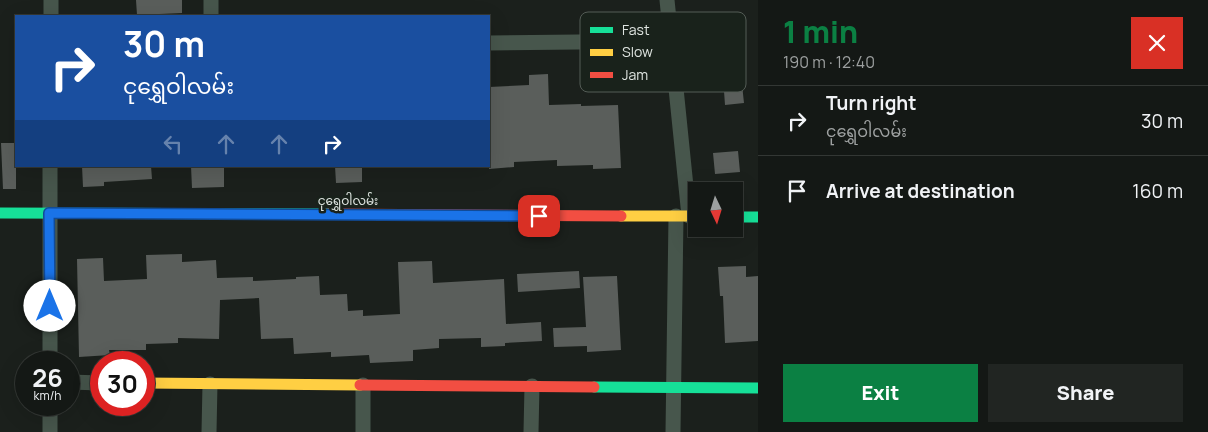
<!DOCTYPE html>
<meta charset="utf-8">
<style>
:root{--surface:#141815;--page:#212522;--text:#f1f3f6;--muted:#9da0a0;--line:#333734;--accent:#0b8043}
body{margin:0;font-family:Manrope,"Noto Sans Myanmar",sans-serif;background:var(--page);color:var(--text);height:100vh;display:flex;flex-direction:column;font-size:19px;white-space:nowrap}
*{box-sizing:border-box;margin:0}
p{font-size:16px;color:var(--muted)}
.icon{flex:none;width:28px;height:28px;fill:none;stroke:currentColor;stroke-width:2;stroke-linecap:round;stroke-linejoin:round}
.map{position:relative;flex:1;overflow:hidden}
.sheet{display:flex;flex-direction:column;background:var(--surface);width:450px}
.sheet>*{flex:none}
.guide{position:absolute;left:15px;top:15px;width:475px;height:152px;border-radius:0px;box-shadow:0 5px 20px #0002,0 0 0 1px var(--line);background:#1a4fa0;color:#fff;overflow:hidden}
.needle{width:32px;rotate:176deg}
.buttons{position:absolute;left:688px;top:182px;display:grid;gap:10px}
.buttons a{display:grid;place-items:center;width:55px;height:55px;border-radius:0px;background:var(--surface);box-shadow:0 5px 20px #0002,0 0 0 1px var(--line);font-size:25px}
.speed{position:absolute;left:15px;top:351px;display:flex;gap:10px;font-size:25px;font-weight:700;text-align:center}
.speed>*{display:grid;place-content:center;width:65px;height:65px;border-radius:50%;background:var(--surface);box-shadow:0 5px 20px #0002,0 0 0 1px var(--line);line-height:1}
.speed small{font-size:12px;font-weight:400}
.speed .limit{border:8px solid #d22;background:#fff;color:#111}
.pin{position:absolute;display:grid;place-items:center;width:42px;height:42px;color:#fff;margin:-21px;border-radius:10px;box-shadow:0 2px 8px #0006}
.me{position:absolute;width:55px;margin:-28px;rotate:0deg;stroke-linejoin:round;filter:drop-shadow(0 0 4px #0008)}
.turn{display:flex;align-items:center;gap:18px;height:105px;padding:0 25px;font-size:22px}
.turn .icon{width:65px;height:65px;stroke-width:2.5}
.turn b{display:block;font-size:35px;line-height:42px}
.lanes{display:flex;align-items:center;height:48px;padding:0 25px;background:#0003;justify-content:center;gap:25px;direction:ltr}
.lanes .off{opacity:.35}
.round{display:grid;place-items:center;flex:none;width:52px;height:52px;border-radius:0px;background:var(--page)}
.summary{display:flex;align-items:center;justify-content:space-between;height:85px;padding:0 25px}
h1{font-size:30px;font-weight:800;line-height:38px;color:var(--accent)}
.primary-button{display:flex;gap:10px;margin-top:auto;padding:10px 25px}
.primary-button a{flex:1;height:58px;border-radius:0px;background:var(--accent);color:#fff;font-size:20px;font-weight:800;line-height:58px;text-align:center}
.primary-button a+a{background:var(--page);color:var(--text)}
ul{padding:0;list-style:none}
li{display:flex;align-items:center;gap:15px;height:70px;padding:0 25px;border-top:1px solid var(--line)}
li div{flex:1}
li b{display:block;font-size:19px}
li em{font-style:normal}
main{display:flex;flex:1;min-height:0}
.map>svg:first-child{display:block}
.building{fill:#5a5e5b}
.lines{fill:none;stroke-linecap:round;stroke-linejoin:round}
.street{stroke:#47564c;stroke-width:15}
.fast{stroke:#16e098;stroke-width:11}
.slow{stroke:#ffcf43;stroke-width:11}
.jam{stroke:#f24e42;stroke-width:11}
.route-casing{stroke:#114b97;stroke-width:12}
.route{stroke:#1a73e8;stroke-width:9}
.labels{text-anchor:middle;stroke-width:5;stroke-linejoin:round;paint-order:stroke}
.street-label{font-size:12px;fill:#dee4e0;stroke:#19221b}
.key{fill:#19221b;stroke:#545c56;stroke-width:1}
.key-label{font-size:14px;fill:#dee4e0}
</style>
<main>
<div class="map">
<svg width="758" height="432" viewBox="0 0 758 432">
<rect width="100%" height="100%" fill="#1b201c"/>
<!-- building -->
<path class="building" d="M 136,0 L 182,0 L 182,13 L 137,15 Z
M 548,74 L 549,105 L 581,104 L 581,106 L 618,105 L 621,168 L 593,169 L 593,165 L 557,166 L 557,160 L 514,162 L 514,167 L 489,169 L 489,87 L 529,85 L 529,75 Z
M 741,75 L 744,103 L 725,105 L 723,77 Z
M 1,143 L 16,143 L 16,189 L 3,189 Z
M 738,151 L 740,172 L 715,174 L 713,153 Z
M 82,166 L 151,166 L 152,179 L 104,182 L 104,186 L 83,187 Z
M 191,166 L 224,166 L 224,187 L 192,188 Z
M 335,166 L 362,166 L 362,182 L 336,183 Z
M 182,254 L 182,262 L 216,260 L 217,278 L 253,277 L 253,281 L 296,279 L 296,277 L 319,276 L 320,295 L 347,294 L 348,311 L 363,310 L 363,316 L 400,314 L 398,262 L 432,261 L 433,283 L 504,279 L 506,324 L 541,322 L 542,341 L 505,343 L 505,346 L 481,347 L 481,338 L 439,339 L 439,348 L 413,350 L 413,361 L 370,363 L 369,355 L 331,357 L 331,352 L 294,354 L 293,338 L 261,339 L 259,298 L 220,300 L 219,339 L 178,338 L 178,343 L 146,344 L 146,350 L 109,350 L 110,355 L 79,357 L 77,259 L 103,258 L 104,281 L 147,279 L 146,255 Z
M 746,266 L 746,277 L 758,276 L 758,341 L 725,343 L 723,296 L 720,296 L 718,267 Z
M 579,271 L 580,288 L 518,292 L 517,274 Z
M 617,276 L 621,350 L 587,352 L 587,346 L 554,347 L 553,328 L 586,327 L 583,277 Z"/>
<g class="lines">
<!-- street -->
<path class="street" d="M 211,0 L 211,16
M 667,0 L 689,216
M 51,16 L 51,0
M 489,43 L 670,41
M 50,362 L 50,166
M 69,382 L 101,383
M 363,385 L 363,432
M 50,405 L 50,432
M 209,432 L 210,384
M 531,432 L 532,386
M 673,432 L 676,216"/>
<!-- fast -->
<path class="fast" d="M 0,213 L 328,214
M 734,217 L 758,217
M 594,387 L 758,388"/>
<!-- slow -->
<path class="slow" d="M 621,216 L 696,216
M 144,383 L 360,385"/>
<!-- jam -->
<path class="jam" d="M 328,214 L 621,216
M 360,385 L 594,387"/>
</g>
<g class="lines">
<!-- route casing -->
<g class="route-casing">
<path id="route" d="M 50,306 L 49,213 L 539,216"/>
</g>
<!-- route -->
<use href="#route" class="route"/>
</g>
<g class="labels">
<!-- street labels -->
<g class="street-label">
<text x="348" y="205">ငုရွှေဝါလမ်း</text>
</g>
</g>
<!-- legend -->
<rect x="580" y="12" width="166" height="80" rx="8" class="key"/>
<rect x="590" y="27" width="23" height="6" fill="#16e098"/>
<rect x="590" y="49" width="23" height="7" fill="#ffcf43"/>
<rect x="590" y="72" width="23" height="6" fill="#f24e42"/>
<g class="key-label">
<text x="622" y="35">Fast</text>
<text x="622" y="57">Slow</text>
<text x="622" y="80">Jam</text>
</g>
</svg>
<div class="buttons">
<a><svg class="needle" viewBox="-14 -14 28 28"><path d="M0-13l5 13h-10z" fill="#e53935"/><path d="M0 13l5-13h-10z" fill="#9da0a0"/></svg></a>
</div>
<div class="speed"><div>26<small>km/h</small></div><div class="limit">30</div></div>
<div class="pin" style="left:539px;top:216px;background:#d93025"><svg class="icon" aria-label="arrive" viewBox="0 0 24 24"><path d="M6 21V4h12l-3 4 3 4H6"/></svg></div>
<svg class="me" style="left:50px;top:306px" viewBox="-20 -20 40 40"><circle r="19" fill="#fff"/><path d="M0-13L10 11 0 6-10 11z" fill="#1a73e8"/></svg>
<div class="guide">
<div class="turn"><svg class="icon" aria-label="right" viewBox="0 0 24 24"><path d="M7 20v-9h11M14 6l5 5-5 5"/></svg><div><b>30 m</b>ငုရွှေဝါလမ်း</div></div>
<div class="lanes"><svg class="icon off" aria-label="left" viewBox="0 0 24 24"><path d="M17 20v-9H6M10 6l-5 5 5 5"/></svg><svg class="icon off" aria-label="ahead" viewBox="0 0 24 24"><path d="M12 20V5M6 11l6-6 6 6"/></svg><svg class="icon off" aria-label="ahead" viewBox="0 0 24 24"><path d="M12 20V5M6 11l6-6 6 6"/></svg><svg class="icon" aria-label="right" viewBox="0 0 24 24"><path d="M7 20v-9h11M14 6l5 5-5 5"/></svg></div>
</div>
</div>
<section class="sheet">
<div class="summary"><div><h1>1 min</h1><p>190 m · 12:40</p></div><a class="round" style="background:#d93025;color:#fff"><svg class="icon" aria-label="close" viewBox="0 0 24 24"><path d="M6 6l12 12M18 6L6 18"/></svg></a></div>
<ul>
<li><svg class="icon" aria-label="right" viewBox="0 0 24 24"><path d="M7 20v-9h11M14 6l5 5-5 5"/></svg><div><b>Turn right</b><p>ငုရွှေဝါလမ်း</p></div><em>30 m</em></li>
<li><svg class="icon" aria-label="arrive" viewBox="0 0 24 24"><path d="M6 21V4h12l-3 4 3 4H6"/></svg><div><b>Arrive at destination</b></div><em>160 m</em></li>
</ul>
<div class="primary-button"><a>Exit</a><a>Share</a></div>
</section>
</main>
